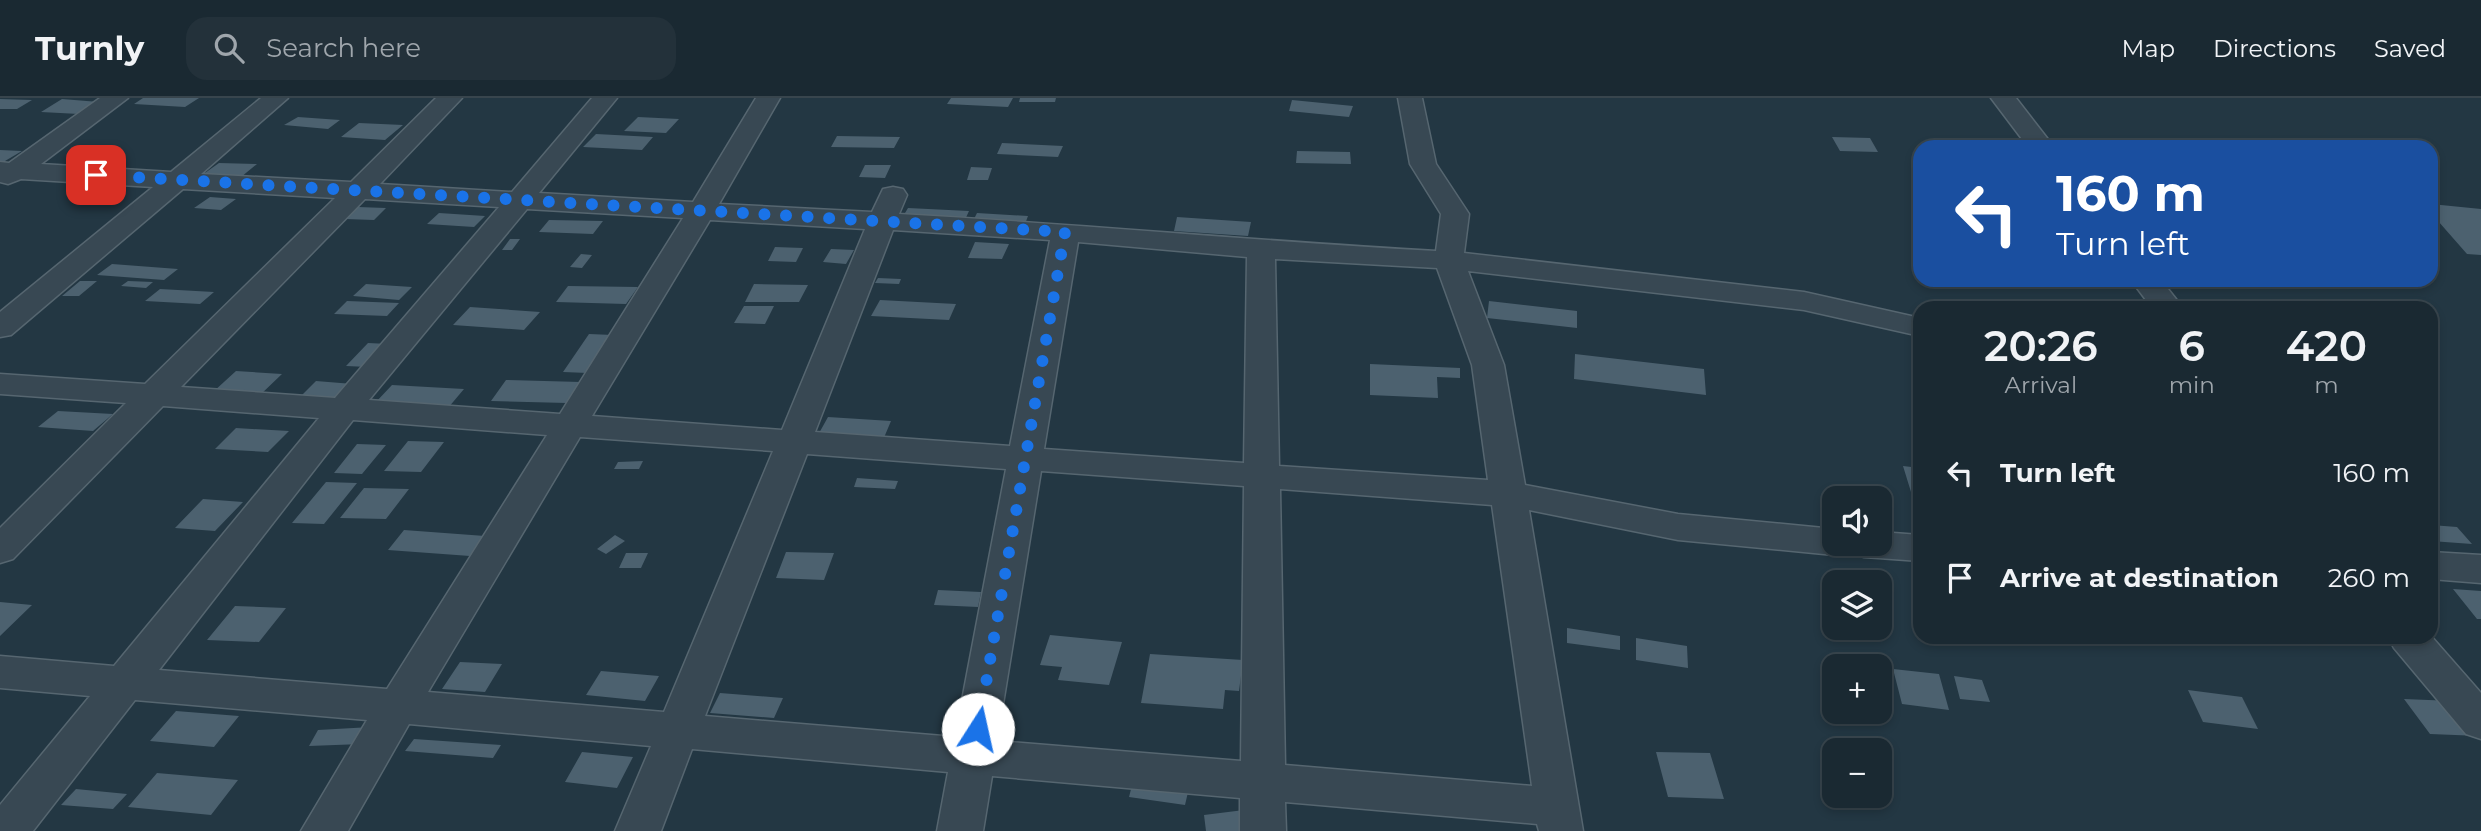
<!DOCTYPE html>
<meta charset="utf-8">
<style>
:root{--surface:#1a2932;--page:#23313a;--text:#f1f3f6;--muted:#9fa6ac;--line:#38454d}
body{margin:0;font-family:Montserrat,sans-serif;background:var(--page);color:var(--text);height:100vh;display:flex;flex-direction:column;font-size:26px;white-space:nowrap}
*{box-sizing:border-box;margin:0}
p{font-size:23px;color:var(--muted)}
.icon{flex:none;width:38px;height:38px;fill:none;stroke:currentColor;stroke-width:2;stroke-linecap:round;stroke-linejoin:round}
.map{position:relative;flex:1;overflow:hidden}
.sheet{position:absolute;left:1913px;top:203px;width:525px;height:343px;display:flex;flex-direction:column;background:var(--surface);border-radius:21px;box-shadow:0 4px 10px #0003,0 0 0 2px var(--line)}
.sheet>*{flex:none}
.guide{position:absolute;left:1913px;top:42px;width:525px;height:147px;border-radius:21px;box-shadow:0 4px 10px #0003,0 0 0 2px var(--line);background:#1a4fa0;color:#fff;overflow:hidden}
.fabs{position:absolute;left:1822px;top:388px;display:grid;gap:14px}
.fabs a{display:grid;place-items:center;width:70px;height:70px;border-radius:14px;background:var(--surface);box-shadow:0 4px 10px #0003,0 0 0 2px var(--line);font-size:35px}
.pin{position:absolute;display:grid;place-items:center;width:60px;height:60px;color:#fff;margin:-30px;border-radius:14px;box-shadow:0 4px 10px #0006}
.me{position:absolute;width:77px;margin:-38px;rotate:10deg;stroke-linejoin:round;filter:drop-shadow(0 0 5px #0008)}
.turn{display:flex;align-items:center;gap:24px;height:147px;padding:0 28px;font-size:32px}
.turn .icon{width:91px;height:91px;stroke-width:2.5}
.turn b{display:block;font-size:49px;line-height:60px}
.eta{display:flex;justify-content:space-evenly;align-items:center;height:119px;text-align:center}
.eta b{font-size:42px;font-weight:600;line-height:49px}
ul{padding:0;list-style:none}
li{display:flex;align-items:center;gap:21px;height:105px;padding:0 28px}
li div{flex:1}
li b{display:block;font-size:26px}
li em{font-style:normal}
header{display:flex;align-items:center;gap:42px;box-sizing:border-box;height:98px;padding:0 35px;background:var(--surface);border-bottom:2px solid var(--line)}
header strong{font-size:33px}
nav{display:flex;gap:38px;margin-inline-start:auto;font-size:24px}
.search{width:490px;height:63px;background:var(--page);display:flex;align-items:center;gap:18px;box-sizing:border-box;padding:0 24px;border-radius:21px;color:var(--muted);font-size:26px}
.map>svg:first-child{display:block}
.building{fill:#4c616f}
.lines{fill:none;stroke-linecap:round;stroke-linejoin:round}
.minor-casing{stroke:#566670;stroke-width:3}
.minor{fill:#384853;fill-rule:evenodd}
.route{stroke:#1a73e8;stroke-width:12;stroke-dasharray:0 21.6}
</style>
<header>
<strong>Turnly</strong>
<div class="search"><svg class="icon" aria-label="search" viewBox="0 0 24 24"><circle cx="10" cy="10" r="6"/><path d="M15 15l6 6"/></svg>Search here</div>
<nav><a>Map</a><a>Directions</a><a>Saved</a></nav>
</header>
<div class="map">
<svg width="2481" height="733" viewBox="0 0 2481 733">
<rect width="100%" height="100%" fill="#233743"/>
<!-- building -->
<path class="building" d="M 143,0 L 199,0 L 185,9 L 134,6 Z
M 951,0 L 1013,0 L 1008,9 L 947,6 Z
M 1020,0 L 1056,0 L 1055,4 L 1019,4 Z
M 0,1 L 32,2 L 17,11 L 0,11 Z
M 62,1 L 99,4 L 79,16 L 41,14 Z
M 1292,2 L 1353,8 L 1349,19 L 1289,13 Z
M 298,19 L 340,22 L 328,31 L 284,27 Z
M 638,19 L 679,21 L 666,35 L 624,33 Z
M 359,25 L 403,27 L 385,42 L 341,39 Z
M 596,36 L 653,39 L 642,52 L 583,49 Z
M 837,38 L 900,39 L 894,50 L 831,49 Z
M 1832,39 L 1870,40 L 1878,54 L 1840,53 Z
M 1002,45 L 1063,48 L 1058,59 L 997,56 Z
M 1952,45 L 1982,45 L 1986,49 L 1955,49 Z
M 0,52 L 22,53 L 5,63 L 0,63 Z
M 1297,53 L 1350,54 L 1351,66 L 1296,65 Z
M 219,65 L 257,66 L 241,79 L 202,77 Z
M 865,67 L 891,67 L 885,80 L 859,79 Z
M 971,69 L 992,70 L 988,82 L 967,82 Z
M 86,89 L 108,90 L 92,102 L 69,101 Z
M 210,99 L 236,101 L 221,112 L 194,110 Z
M 2431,106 L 2481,111 L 2481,157 L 2467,156 L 2431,115 Z
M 358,109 L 386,110 L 374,122 L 345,121 Z
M 908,110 L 969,113 L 964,124 L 902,120 Z
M 439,115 L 485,118 L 474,129 L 427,126 Z
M 977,115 L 1028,118 L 1025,126 L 973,123 Z
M 1177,119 L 1251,124 L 1248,138 L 1174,133 Z
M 549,122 L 603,123 L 593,136 L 539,134 Z
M 510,141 L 520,141 L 512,152 L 502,152 Z
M 975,144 L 1009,146 L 1002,161 L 968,160 Z
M 775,149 L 803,150 L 796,164 L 768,163 Z
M 831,151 L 854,152 L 846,166 L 823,164 Z
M 581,156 L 592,157 L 582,170 L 570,169 Z
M 112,166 L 178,171 L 164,182 L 97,177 Z
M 878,180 L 901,181 L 899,186 L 875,185 Z
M 80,183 L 97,183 L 79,198 L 62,198 Z
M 128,183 L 153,184 L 146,190 L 121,188 Z
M 366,186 L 412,189 L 399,202 L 353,198 Z
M 754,186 L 808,187 L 799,204 L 745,204 Z
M 568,188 L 638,189 L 626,206 L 556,204 Z
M 160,191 L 214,194 L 200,206 L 145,203 Z
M 880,202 L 956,206 L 949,222 L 871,218 Z
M 347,203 L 399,205 L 387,218 L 334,216 Z
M 1489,203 L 1577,213 L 1577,230 L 1487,220 Z
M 744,208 L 774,208 L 765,226 L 734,225 Z
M 470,209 L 540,214 L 524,232 L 453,227 Z
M 589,236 L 613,237 L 588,275 L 563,274 Z
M 368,245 L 389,246 L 368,269 L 346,268 Z
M 1575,256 L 1704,271 L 1706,297 L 1574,281 Z
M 1370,266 L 1460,270 L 1460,280 L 1437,279 L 1438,300 L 1370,297 Z
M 236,273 L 282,276 L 259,298 L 213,294 Z
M 506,282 L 581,284 L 567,305 L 491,303 Z
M 316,283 L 353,286 L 337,302 L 300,299 Z
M 392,287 L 464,291 L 448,310 L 375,305 Z
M 58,313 L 113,316 L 93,333 L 38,329 Z
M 828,319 L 891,323 L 883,342 L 818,337 Z
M 236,330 L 289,333 L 268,354 L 215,351 Z
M 408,343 L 444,344 L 421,374 L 384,373 Z
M 357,346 L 386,347 L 362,376 L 334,375 Z
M 643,363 L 639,371 L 614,371 L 618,364 Z
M 1903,368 L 1920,370 L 1920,395 L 1911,394 Z
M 857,380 L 898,383 L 895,391 L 854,389 Z
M 326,384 L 357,385 L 324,426 L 292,425 Z
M 364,390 L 409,391 L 386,421 L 340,420 Z
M 203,401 L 243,404 L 215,433 L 175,430 Z
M 2431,427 L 2457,429 L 2472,446 L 2431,443 Z
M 404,432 L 485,438 L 470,458 L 388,452 Z
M 615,437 L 625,443 L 606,456 L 597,451 Z
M 786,454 L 834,455 L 824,482 L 776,480 Z
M 626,455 L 648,455 L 641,470 L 619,470 Z
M 2453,491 L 2481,493 L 2481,521 L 2477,521 Z
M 938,492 L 981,494 L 978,509 L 934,507 Z
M 0,504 L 32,507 L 0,538 Z
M 235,508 L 286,510 L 259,544 L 207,542 Z
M 1567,530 L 1620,538 L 1620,552 L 1567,545 Z
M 1050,537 L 1122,544 L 1109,587 L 1058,582 L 1062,569 L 1040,567 Z
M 1636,540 L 1687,548 L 1688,570 L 1636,562 Z
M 1150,556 L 1243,562 L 1239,593 L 1225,592 L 1223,611 L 1141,605 Z
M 460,564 L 502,566 L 485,594 L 442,591 Z
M 1893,571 L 1939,576 L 1949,612 L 1902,606 Z
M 601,573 L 659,578 L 645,603 L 586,597 Z
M 1954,578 L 1982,582 L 1990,604 L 1960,601 Z
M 2188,592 L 2242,599 L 2258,631 L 2203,624 Z
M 720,595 L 783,600 L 774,620 L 710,615 Z
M 2404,601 L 2453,603 L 2480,638 L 2430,636 Z
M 176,613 L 239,618 L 214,649 L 150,643 Z
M 371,629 L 362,646 L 309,648 L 318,632 Z
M 414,641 L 501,647 L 493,660 L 405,653 Z
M 582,654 L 633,659 L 617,690 L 565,684 Z
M 1656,654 L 1710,655 L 1724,701 L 1668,699 Z
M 1137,668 L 1192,677 L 1185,707 L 1129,699 Z
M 157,675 L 238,682 L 211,717 L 128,709 Z
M 76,691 L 127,696 L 113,711 L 61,707 Z
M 1244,712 L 1246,733 L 1206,733 L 1204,717 Z"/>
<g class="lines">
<!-- minor casing -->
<g class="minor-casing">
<path id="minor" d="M 100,0 L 128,0 L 41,66 L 171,74 L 261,0 L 288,0 L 201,76 L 351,84 L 436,0 L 462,0 L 380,86 L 512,94 L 592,0 L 617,0 L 539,95 L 693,104 L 756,0 L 780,0 L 719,106 L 872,114 L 883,91 L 893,89 L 903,91 L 907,97 L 899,116 C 1078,126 1257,143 1436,153 L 1441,116 L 1410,66 L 1398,0 L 1422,0 L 1436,66 L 1469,116 L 1464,155 L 1804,194 L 1920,220 L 1920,238 L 1804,212 L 1468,173 L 1504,267 L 1525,387 L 1678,416 L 1834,431 L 1834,446 L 1880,446 L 1880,434 L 1920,437 L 1920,463 L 1864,459 L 1851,455 L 1848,451 L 1834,457 L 1678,442 L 1529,412 L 1583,733 L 1539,733 L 1537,726 L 1285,704 L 1286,733 L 1240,733 L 1240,700 L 992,678 L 983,733 L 937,733 L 948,674 L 692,651 L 661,733 L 615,733 L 651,648 L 409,626 L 348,733 L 301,733 L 367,622 L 135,602 L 33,733 L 0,733 L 0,707 L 90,598 L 0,590 L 0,558 L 114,568 L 319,320 L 163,308 L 13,461 L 0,465 L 0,430 L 126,305 L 0,296 L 0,276 L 145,286 L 335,100 L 183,91 L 11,237 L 0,239 L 0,214 L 153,89 L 21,81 L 8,86 L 0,84 L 0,64 L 9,65 ZM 365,101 L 499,109 L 335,300 L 181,289 ZM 527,111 L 683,120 L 560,316 L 369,302 ZM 710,122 L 865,131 L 782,332 L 592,318 ZM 893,132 L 1050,142 L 1010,348 L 815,334 ZM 1078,144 L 1247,159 L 1244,365 L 1044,351 ZM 1275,161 L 1437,170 L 1472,267 L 1488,382 L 1279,368 ZM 353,322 L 547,337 L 387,591 L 159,572 ZM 580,339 L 773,353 L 664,614 L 428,594 ZM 807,356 L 1006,371 L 955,639 L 705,618 ZM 1041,373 L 1244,388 L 1241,663 L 997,643 ZM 1280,391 L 1492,407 L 1532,688 L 1285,667 Z
M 1991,0 L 2016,0 L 2054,49 L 2028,49 Z
M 2131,182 L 2161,182 L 2183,210 L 2152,210 Z
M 2431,454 L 2481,457 L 2481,485 L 2431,481 Z
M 2431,538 L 2481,595 L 2481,641 L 2466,636 L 2394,550 L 2388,539 Z"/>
</g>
<!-- minor -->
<use href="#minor" class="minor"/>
</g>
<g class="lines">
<!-- route -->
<path class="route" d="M 96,77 L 1065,134 L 978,631"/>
</g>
</svg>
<div class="fabs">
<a><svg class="icon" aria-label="sound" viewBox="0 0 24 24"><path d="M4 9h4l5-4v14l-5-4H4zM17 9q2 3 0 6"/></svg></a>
<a><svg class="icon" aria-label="layers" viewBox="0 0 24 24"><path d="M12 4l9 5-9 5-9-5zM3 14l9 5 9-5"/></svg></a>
<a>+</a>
<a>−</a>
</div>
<div class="pin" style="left:96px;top:77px;background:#d93025"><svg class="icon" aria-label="arrive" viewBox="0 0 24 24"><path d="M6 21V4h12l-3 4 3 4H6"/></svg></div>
<svg class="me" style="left:978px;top:631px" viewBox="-20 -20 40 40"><circle r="19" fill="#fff"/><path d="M0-13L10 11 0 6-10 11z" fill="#1a73e8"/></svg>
<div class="guide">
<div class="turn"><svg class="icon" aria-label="left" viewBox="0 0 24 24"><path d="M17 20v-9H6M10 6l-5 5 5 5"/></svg><div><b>160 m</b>Turn left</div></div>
</div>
<section class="sheet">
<div class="eta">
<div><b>20:26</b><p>Arrival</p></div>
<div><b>6</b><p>min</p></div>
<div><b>420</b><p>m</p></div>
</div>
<ul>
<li><svg class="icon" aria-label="left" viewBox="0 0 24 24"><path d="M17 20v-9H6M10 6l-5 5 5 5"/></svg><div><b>Turn left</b></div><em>160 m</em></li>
<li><svg class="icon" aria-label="arrive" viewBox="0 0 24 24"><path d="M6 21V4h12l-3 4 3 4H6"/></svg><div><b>Arrive at destination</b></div><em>260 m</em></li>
</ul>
</section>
</div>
